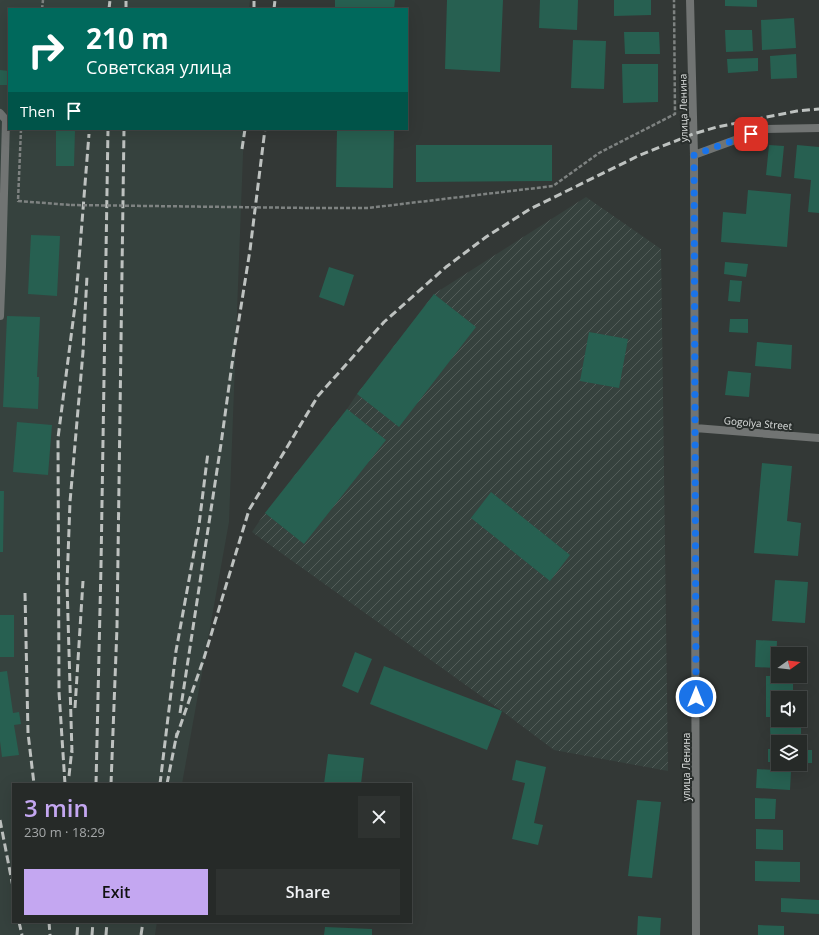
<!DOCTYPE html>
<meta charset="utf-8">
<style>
:root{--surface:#262a28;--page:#2e3230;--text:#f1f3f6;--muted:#a4a7a8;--line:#424645;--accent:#c4a7f1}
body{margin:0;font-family:"Open Sans",sans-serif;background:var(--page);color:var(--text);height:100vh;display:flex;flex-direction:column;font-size:15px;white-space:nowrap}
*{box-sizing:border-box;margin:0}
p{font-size:13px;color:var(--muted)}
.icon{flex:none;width:22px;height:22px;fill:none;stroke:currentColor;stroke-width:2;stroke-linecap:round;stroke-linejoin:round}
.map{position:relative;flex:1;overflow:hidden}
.sheet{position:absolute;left:12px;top:783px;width:400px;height:140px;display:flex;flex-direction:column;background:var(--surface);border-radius:0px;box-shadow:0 4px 16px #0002,0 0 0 1px var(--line)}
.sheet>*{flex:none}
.banner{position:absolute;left:8px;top:8px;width:400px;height:122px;border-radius:0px;box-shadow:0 4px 16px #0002,0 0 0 1px var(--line);background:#00695c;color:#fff;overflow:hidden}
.needle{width:26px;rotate:75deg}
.fabs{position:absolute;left:771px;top:647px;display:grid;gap:8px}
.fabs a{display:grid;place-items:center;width:36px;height:36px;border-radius:0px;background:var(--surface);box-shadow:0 4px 16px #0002,0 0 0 1px var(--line);font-size:20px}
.pin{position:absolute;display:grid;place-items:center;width:34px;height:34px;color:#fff;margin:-17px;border-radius:8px;box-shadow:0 2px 6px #0006}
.me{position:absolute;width:44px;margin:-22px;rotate:0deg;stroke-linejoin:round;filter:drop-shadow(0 0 3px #0008)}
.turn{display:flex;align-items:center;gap:14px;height:84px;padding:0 12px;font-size:18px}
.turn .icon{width:52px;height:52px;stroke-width:2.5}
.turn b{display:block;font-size:28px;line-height:34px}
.then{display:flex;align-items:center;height:38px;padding:0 12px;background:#0003;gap:8px;font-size:15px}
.round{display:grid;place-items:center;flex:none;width:42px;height:42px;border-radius:0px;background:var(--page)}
.headline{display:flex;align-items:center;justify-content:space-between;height:68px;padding:0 12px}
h1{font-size:24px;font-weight:600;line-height:30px;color:var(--accent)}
.button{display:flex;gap:8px;margin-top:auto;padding:8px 12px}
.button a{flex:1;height:46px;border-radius:0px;background:var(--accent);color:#111;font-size:16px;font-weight:600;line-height:46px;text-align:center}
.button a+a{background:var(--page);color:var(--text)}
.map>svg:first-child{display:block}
.built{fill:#36423e}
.industrial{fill:url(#industrial-furrows)}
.building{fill:#276051}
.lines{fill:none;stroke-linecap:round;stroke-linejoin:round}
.path{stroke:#7e8281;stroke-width:2.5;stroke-dasharray:4 2;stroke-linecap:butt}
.lane{stroke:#717473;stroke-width:8}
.street{stroke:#717473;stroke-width:8}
.rail{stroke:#bec2c0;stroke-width:3;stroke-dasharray:8 4;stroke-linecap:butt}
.path-bridge{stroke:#7e8281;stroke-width:2.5;stroke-dasharray:4 2;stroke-linecap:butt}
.route{stroke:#1a73e8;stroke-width:7;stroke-dasharray:0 12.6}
.labels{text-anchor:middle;stroke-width:4;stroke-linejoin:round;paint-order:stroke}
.street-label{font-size:10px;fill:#dde0df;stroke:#292e2c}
</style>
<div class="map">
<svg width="819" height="935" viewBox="0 0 819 935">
<defs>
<pattern id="industrial-furrows" width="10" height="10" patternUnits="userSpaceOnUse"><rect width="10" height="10" fill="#36423e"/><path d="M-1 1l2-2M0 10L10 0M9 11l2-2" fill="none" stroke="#535d59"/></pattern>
</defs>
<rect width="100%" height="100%" fill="#333836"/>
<!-- built -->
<path class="built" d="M 0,0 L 250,0 L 249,9 L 9,9 L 9,129 L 244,129 L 229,522 L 182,784 L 13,784 L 13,922 L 157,922 L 155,935 L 0,935 Z"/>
<!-- industrial -->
<path class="industrial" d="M 586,197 L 661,249 L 668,771 L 554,750 L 502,711 L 252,532 L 265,513 L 347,409 L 357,394 L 434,294 Z"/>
<!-- building -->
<path class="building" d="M 335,0 L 395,0 L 394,9 L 335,9 Z
M 447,0 L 503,0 L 500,72 L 445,69 Z
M 540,0 L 578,0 L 577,30 L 539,28 Z
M 614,0 L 651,0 L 651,15 L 614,16 Z
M 725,0 L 757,0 L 757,7 L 725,6 Z
M 794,18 L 796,48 L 762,50 L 761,20 Z
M 725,30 L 752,30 L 753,51 L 726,52 Z
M 624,32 L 659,32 L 660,54 L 625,54 Z
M 573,40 L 606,41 L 604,89 L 571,88 Z
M 796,54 L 797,78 L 771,79 L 770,56 Z
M 758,58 L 758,71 L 728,73 L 727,59 Z
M 622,64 L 658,64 L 658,102 L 623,103 Z
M 0,70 L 9,71 L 9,85 L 0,85 Z
M 56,129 L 75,129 L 74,166 L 56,166 Z
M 337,129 L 394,129 L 393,188 L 336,187 Z
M 416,145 L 552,145 L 552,181 L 416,182 Z
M 769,145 L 784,146 L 781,177 L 766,175 Z
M 797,145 L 819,147 L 819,213 L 808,212 L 811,180 L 794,178 Z
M 748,190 L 791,194 L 787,247 L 721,242 L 723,212 L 746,214 Z
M 31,235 L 60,236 L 57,296 L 28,294 Z
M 725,262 L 748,264 L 746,277 L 724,274 Z
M 329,267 L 354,275 L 344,306 L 319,297 Z
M 730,280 L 742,281 L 740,302 L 728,301 Z
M 434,294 L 476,327 L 399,427 L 357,394 Z
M 7,316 L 40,317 L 37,377 L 39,377 L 38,409 L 3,407 Z
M 730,319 L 748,319 L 748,333 L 729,332 Z
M 589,332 L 628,339 L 619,388 L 580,381 Z
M 757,342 L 792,345 L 791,369 L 755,366 Z
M 728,371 L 751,373 L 749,397 L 725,395 Z
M 347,409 L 386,440 L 304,544 L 265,513 Z
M 17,422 L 52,425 L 48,475 L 13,472 Z
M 762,463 L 792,466 L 787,521 L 801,523 L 798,556 L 754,553 Z
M 0,491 L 4,491 L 3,552 L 0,552 Z
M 491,492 L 570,555 L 550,581 L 471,518 Z
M 775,580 L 808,582 L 805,623 L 772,621 Z
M 0,615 L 14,615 L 14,657 L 0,657 Z
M 756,640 L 777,641 L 776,668 L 755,667 Z
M 355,652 L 372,659 L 358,693 L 342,686 Z
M 384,666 L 502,711 L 487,750 L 370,704 Z
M 7,671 L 13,713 L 19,712 L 21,724 L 14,725 L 19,755 L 2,757 L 0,741 L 0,672 Z
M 766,676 L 793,676 L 793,698 L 778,698 L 778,717 L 766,717 Z
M 770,728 L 801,728 L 801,742 L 778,742 L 778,743 L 771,743 Z
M 768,749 L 778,749 L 778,762 L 768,762 Z
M 800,750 L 812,750 L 812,763 L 800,763 Z
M 328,754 L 364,758 L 361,784 L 324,784 Z
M 516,760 L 546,767 L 534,823 L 543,825 L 538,845 L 512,839 L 525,783 L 512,780 Z
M 757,769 L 791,771 L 790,790 L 756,788 Z
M 755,798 L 776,799 L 775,819 L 755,819 Z
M 637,800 L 661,802 L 652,878 L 628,876 Z
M 756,829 L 783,830 L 783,850 L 756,849 Z
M 755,861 L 800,862 L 800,882 L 755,881 Z
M 781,898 L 819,900 L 819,914 L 781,912 Z
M 638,916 L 661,918 L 660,935 L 637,935 Z
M 758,925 L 784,926 L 784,935 L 758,935 Z
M 325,927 L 372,929 L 372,935 L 324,935 Z"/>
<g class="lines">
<!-- path -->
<path class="path" d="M 42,9 L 43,0
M 21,129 L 18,201 L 71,205
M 310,208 L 368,208 L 553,186 L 599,153 L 675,114 L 674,0"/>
<!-- lane -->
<path class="lane" d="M 0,113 L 6,120 L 2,267 L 0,316"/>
<!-- street -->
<path class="street" d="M 690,0 L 694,155 L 696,935
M 694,155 L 765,129 L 819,128
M 695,428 L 819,438"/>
<!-- rail -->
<path class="rail" d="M 109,9 L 110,0
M 126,9 L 126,0
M 254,9 L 254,0
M 274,9 L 275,0
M 242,149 L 245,129
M 25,593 L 28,733 L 34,784
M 75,708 L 83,581
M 180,713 L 221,444 L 233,357 L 250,250 L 265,129
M 176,738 L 204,658 L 249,510 L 318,396 L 384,322 L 446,267 L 486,237 L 530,209 L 640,155 L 693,134 L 717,127 L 797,111 L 819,109
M 72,753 L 67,584 L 70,502 L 83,352 L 87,276
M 69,776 L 72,748
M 65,784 L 59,692 L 58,438 L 76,298 L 89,134
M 96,784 L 101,566 L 108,129
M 111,784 L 117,627 L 124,129
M 160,784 L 176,651 L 199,525 L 208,452
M 167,784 L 177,733
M 0,820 L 13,887
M 19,922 L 22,935
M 49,922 L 50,935
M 77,935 L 78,922
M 92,935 L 93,922
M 106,935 L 107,922
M 141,935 L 143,922"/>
<!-- path-bridge -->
<path class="path-bridge" d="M 71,205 L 310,208"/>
</g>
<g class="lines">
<!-- route -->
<path class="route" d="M 696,697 L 694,155 L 751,134"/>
</g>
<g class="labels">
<!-- street labels -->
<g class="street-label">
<text transform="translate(683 108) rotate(-91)" y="4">улица Ленина</text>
<text transform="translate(758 423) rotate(5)" y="4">Gogolya Street</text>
<text transform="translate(686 767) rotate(-90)" y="4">улица Ленина</text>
</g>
</g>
</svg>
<div class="fabs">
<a><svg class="needle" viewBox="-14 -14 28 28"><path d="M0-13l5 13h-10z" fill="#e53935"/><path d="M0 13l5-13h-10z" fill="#a4a7a8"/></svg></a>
<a><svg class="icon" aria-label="sound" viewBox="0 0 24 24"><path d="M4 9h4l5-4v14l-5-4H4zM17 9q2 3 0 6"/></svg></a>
<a><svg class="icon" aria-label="layers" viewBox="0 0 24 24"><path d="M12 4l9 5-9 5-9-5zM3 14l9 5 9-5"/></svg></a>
</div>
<div class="pin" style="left:751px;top:134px;background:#d93025"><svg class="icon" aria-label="arrive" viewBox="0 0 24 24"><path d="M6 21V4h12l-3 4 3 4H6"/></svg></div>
<svg class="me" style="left:696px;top:697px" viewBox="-20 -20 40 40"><circle r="17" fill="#1a73e8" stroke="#fff" stroke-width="3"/><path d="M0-11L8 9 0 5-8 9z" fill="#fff"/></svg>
<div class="banner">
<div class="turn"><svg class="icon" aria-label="right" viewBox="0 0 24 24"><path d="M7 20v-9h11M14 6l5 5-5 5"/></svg><div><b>210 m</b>Советская улица</div></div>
<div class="then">Then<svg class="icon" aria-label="arrive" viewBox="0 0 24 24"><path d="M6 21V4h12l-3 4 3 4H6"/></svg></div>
</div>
<section class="sheet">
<div class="headline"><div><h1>3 min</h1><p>230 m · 18:29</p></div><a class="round"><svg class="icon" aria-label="close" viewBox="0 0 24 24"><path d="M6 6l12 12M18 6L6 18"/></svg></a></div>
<div class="button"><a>Exit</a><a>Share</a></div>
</section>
</div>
